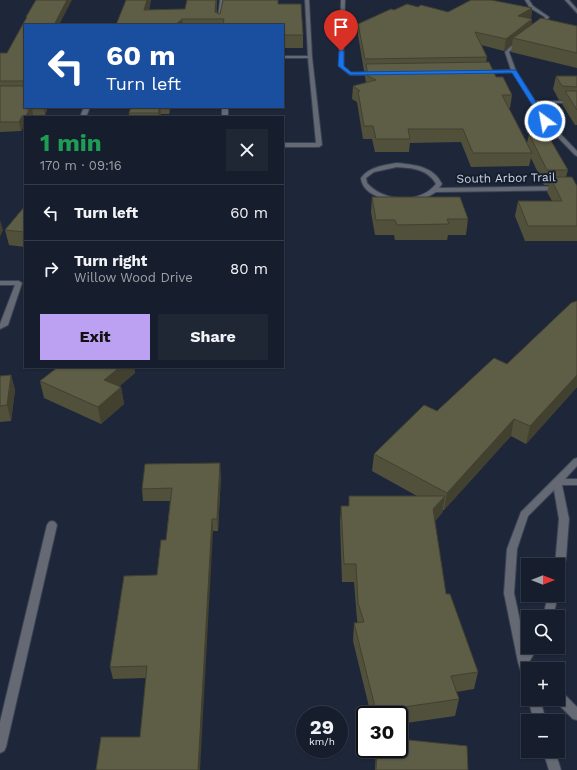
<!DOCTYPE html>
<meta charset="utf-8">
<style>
:root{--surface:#161d2c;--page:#1f2634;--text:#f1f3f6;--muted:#9ea2a9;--line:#353b48;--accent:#bca0f2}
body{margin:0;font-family:"Work Sans",sans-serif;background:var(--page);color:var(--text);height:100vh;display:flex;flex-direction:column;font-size:15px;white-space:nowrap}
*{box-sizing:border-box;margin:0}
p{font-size:13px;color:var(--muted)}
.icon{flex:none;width:22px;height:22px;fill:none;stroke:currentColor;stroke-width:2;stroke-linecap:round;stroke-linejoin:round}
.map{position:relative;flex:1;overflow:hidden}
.details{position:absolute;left:24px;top:116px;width:260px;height:252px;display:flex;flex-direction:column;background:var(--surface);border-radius:0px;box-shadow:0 1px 3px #0004,0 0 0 1px var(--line)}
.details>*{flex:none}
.guide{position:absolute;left:24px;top:24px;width:260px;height:84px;border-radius:0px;box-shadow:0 1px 3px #0004,0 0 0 1px var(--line);background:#1a4fa0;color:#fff;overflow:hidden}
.needle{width:26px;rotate:90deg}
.buttons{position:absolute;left:521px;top:558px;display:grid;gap:8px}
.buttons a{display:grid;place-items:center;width:44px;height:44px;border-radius:0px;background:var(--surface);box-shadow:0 1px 3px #0004,0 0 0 1px var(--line);font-size:20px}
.speed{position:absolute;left:296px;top:706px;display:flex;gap:8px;font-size:20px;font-weight:700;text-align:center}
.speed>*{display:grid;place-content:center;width:52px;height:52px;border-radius:50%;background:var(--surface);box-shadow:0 1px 3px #0004,0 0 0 1px var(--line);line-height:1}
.speed small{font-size:10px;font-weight:400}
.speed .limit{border:2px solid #111;border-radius:6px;background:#fff;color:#111}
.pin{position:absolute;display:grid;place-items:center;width:34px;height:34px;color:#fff;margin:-41px -17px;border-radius:50% 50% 50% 0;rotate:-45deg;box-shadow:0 0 4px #0007}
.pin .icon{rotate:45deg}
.me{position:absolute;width:44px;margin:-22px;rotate:328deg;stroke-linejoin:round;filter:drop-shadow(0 0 3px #0008)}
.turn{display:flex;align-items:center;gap:14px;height:84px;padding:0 16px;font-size:18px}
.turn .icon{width:52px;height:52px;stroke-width:2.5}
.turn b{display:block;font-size:28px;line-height:34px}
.round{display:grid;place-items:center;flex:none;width:42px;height:42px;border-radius:0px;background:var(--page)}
.head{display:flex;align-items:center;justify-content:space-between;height:68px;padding:0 16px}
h1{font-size:24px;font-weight:700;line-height:30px;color:#1e9e55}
.primary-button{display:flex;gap:8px;margin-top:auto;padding:8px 16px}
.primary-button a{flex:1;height:46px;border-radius:0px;background:var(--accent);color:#111;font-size:16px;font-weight:700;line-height:46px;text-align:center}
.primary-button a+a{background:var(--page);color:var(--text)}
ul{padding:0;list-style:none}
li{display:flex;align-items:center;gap:12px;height:56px;padding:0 16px;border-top:1px solid var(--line)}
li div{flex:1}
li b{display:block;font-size:15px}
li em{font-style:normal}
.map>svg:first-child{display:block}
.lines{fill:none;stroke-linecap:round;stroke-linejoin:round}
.lane-casing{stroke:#3a4355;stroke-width:2}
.street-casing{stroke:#3a4355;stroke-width:2}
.lane{fill:#646973;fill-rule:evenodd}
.street{fill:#646973;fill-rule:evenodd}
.wall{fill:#51503b}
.shaded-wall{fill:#424130}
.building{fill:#5e5d45;stroke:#424130}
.route{fill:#1a73e8;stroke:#114b97}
.labels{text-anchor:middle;stroke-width:4;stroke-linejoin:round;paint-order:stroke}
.far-street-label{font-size:12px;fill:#cfd5e2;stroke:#151e2f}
</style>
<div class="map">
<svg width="577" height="770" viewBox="0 0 577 770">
<rect width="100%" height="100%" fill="#1e273a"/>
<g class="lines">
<!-- lane casing -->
<g class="lane-casing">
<path id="lane" d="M 220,0 L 224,0 L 221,25 L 217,25 Z
M 305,0 L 309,0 L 312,57 L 322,145 L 319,147 L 283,147 L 283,143 L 316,143 L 308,58 L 283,58 L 283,56 L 308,56 Z
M 565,0 L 569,0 L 577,9 L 577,13 Z
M 531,101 L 577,101 L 577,103 L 531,103 Z
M 222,107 L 228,107 L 228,117 L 222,117 Z"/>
</g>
<!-- street casing -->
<g class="street-casing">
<path id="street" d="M 341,0 L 345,0 L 343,66 L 351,73 L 375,73 L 377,74 L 377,75 L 350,75 L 339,66 Z
M 525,0 L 529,0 L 533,6 L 549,17 L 544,26 L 541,28 L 538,27 L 541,24 L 545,17 L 530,8 Z
M 517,40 L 521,41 L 509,52 L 516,71 L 547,120 L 577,151 L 577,156 L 575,155 L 543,122 L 513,72 L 483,73 L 481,72 L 483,71 L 511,70 L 505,52 Z
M 84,107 L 90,107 L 86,117 L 80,117 Z
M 397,163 C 415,165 433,166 442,184 L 439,188 L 577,186 L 577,190 L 436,192 C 430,196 424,199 416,200 C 400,203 363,200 361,178 C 369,167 384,165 397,163 ZM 397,167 C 412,168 428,169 436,184 C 420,204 383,202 367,183 L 366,178 L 374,172 Z
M 0,281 L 19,281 L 22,283 L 8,325 L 0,329 L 0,324 L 15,285 L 0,285 Z
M 577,458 L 577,466 L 565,479 L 577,479 L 577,485 L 562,485 L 569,519 L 566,558 L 562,577 L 558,578 L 558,565 L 555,565 L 559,519 L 554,490 L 528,516 L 517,549 L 514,593 L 526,649 L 528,645 L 528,647 L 538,647 L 529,662 L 531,669 L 528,669 L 528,683 L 524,682 L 518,662 L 504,593 L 507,549 L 521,512 L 574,459 Z
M 52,521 L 55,522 L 57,525 L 6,747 L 4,751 L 0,753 L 0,722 L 47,525 L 49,522 Z
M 548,595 L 558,595 L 553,617 L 543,617 Z
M 558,691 L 562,692 L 577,707 L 577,720 L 573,719 L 554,700 L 558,699 Z
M 528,699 L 540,699 L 546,721 L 534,721 Z
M 543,751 L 555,751 L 561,770 L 549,770 Z"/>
</g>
<!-- lane -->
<use href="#lane" class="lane"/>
<!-- street -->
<use href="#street" class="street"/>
</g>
<!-- wall -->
<path class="wall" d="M 36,0 L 25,25 L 25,107 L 48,107 L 45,115 L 33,115 L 32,117 L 25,117 L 25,126 L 24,126 L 21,131 L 0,132 L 0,53 L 7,53 L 26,18 L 26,17 Z
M 126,0 L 151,0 L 149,10 L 185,9 L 187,0 L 217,0 L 217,13 L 220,14 L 278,4 L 303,35 L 303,48 L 283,48 L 283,25 L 116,25 Z
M 418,7 L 448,12 L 532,8 L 531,19 L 532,19 L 531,25 L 577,26 L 577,68 L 511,52 L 512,45 L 504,51 L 481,45 L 487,57 L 486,62 L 496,77 L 512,95 L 510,108 L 509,108 L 527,143 L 529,134 L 568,170 L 566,177 L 577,186 L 577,241 L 525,241 L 515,216 L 518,201 L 552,201 L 547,192 L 549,185 L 544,185 L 531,158 L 529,166 L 471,167 L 461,142 L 410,143 L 409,152 L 375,152 L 372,139 L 363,139 L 357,102 L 352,99 L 353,86 L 366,83 L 365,76 L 365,71 L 364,71 L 358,35 L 358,24 L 394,10 Z
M 556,76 L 577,76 L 577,125 L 575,125 L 562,104 L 563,100 L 559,100 L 553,89 Z
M 131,107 L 171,107 L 169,114 L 161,114 L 160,117 L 129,117 L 129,113 Z
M 372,197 L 468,219 L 466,235 L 448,235 L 447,240 L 395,240 L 394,235 L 375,235 L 371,212 Z
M 25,206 L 25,247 L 9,245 L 5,230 Z
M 577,301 L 577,388 L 577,387 L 526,444 L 511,436 L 444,510 L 443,510 L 442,513 L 435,521 L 446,594 L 478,672 L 474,689 L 456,692 L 459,699 L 455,716 L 399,724 L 399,715 L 371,715 L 353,641 L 354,623 L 358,623 L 357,620 L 354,582 L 342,582 L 340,523 L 341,506 L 349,506 L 349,496 L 417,496 L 372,471 L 374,454 L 507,364 Z
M 58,367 L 134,367 L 135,373 L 119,386 L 121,387 L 124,404 L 101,424 L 44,398 L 40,381 Z
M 11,375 L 15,390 L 11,421 L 0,422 L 0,376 Z
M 221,475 L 218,531 L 213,531 L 140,737 L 146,678 L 113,679 L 110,667 L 157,575 L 166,540 L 170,501 L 143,501 L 142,489 Z
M 376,749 L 399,749 L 468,770 L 375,770 Z"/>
<!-- shaded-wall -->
<path class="shaded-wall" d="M 67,0 L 72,0 L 59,25 L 54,25 Z
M 147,0 L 151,0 L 145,22 L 144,10 Z
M 216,0 L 217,10 L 216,19 L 215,12 Z
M 532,8 L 531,19 L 518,16 Z
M 182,19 L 183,25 L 175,25 Z
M 532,19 L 531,30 L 513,38 L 512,45 L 504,51 L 506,39 Z
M 30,107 L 32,107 L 33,115 L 32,117 L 26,117 Z
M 43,107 L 48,107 L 45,115 Z
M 160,107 L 161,114 L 160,117 L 159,117 L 158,113 Z
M 169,107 L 171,107 L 169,114 Z
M 22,116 L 24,126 L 21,131 L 19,122 Z
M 0,220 L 3,230 L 0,237 Z
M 120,367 L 134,367 L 135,373 L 107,397 L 104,380 Z
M 11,375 L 15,390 L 11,421 L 7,405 Z
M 577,375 L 577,387 L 526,444 L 530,426 Z
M 121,387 L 124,404 L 101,424 L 98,407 Z
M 514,419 L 511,436 L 444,510 L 447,493 Z
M 220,463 L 221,475 L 218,531 L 217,519 Z
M 445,496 L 442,513 L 430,526 L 433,509 Z
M 212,519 L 213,531 L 200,770 L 198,770 Z"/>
<!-- building -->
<path class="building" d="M 36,0 L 67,0 L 54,25 L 25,25 L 25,107 L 30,107 L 26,116 L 22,116 L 19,122 L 0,122 L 0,86 L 24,86 L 23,81 L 0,81 L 0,53 L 7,53 L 27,17 L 26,17 Z
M 126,0 L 147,0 L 144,10 L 185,9 L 187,0 L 216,0 L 215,12 L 220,14 L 223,0 L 278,0 L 278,4 L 301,4 L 303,35 L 283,35 L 283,25 L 223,25 L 224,19 L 182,19 L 175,25 L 116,25 Z
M 471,0 L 491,0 L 532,8 L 518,16 L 532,19 L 506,39 L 475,32 L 487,57 L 365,59 L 358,24 L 391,9 L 394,10 L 407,4 L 418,7 L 421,5 L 448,12 Z
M 541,18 L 577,26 L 577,53 L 513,38 Z
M 489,62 L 496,77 L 503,77 L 512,95 L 502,95 L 532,153 L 473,153 L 463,129 L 408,129 L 410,139 L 376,139 L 373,126 L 364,126 L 358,91 L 360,91 L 353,86 L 376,80 L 368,76 L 366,64 Z
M 556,76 L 577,76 L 577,87 L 562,86 Z
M 565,91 L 577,91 L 577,110 Z
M 131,107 L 160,107 L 158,113 L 129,113 Z
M 543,127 L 568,170 L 547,170 L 529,134 Z
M 550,177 L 572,177 L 577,186 L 577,226 L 528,226 L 518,201 L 562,201 Z
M 372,197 L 460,197 L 468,219 L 447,219 L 449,224 L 397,225 L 395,220 L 376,220 Z
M 25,206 L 25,232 L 5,230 Z
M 577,301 L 577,375 L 530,426 L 514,419 L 447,493 L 374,454 L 424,405 L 437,411 L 494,358 L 507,364 L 571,303 Z
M 58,367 L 120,367 L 104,380 L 121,387 L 98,407 L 40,381 Z
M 11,375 L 7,405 L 0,406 L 0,376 Z
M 220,463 L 217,519 L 212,519 L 198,770 L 96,770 L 101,737 L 140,737 L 147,666 L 110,667 L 124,576 L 157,575 L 161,540 L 166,540 L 172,488 L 142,489 L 145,464 Z
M 349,496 L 445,496 L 433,509 L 446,594 L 450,594 L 478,672 L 451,676 L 459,699 L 376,711 L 354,623 L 364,622 L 358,603 L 356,564 L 344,564 L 341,506 L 349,506 Z
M 399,739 L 467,746 L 468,770 L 376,770 L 377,749 L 399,749 Z"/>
<!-- route -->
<path class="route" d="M 341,50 L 344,51 L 344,66 L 351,72 L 516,70 L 548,121 L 543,122 L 512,73 L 350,75 L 338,66 L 339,51 Z"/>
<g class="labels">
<!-- far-street labels -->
<g class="far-street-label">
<text transform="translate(506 178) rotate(-1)" y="4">South Arbor Trail</text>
</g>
</g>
</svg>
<div class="buttons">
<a><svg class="needle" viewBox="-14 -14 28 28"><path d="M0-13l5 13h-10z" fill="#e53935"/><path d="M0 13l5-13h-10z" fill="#9ea2a9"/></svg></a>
<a><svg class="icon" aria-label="search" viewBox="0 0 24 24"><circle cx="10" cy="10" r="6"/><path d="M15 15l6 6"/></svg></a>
<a>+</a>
<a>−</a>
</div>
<div class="speed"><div>29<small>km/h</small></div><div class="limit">30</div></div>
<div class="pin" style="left:341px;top:51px;background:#d93025"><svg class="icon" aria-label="arrive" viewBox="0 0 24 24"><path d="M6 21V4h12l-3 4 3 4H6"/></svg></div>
<svg class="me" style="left:545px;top:121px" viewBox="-20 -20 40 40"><circle r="17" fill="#1a73e8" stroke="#fff" stroke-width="3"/><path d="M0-11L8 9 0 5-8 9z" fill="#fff"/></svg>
<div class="guide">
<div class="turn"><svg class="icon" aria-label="left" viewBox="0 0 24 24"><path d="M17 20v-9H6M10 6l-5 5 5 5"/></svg><div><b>60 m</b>Turn left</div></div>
</div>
<section class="details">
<div class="head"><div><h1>1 min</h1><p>170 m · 09:16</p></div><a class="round"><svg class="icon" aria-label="close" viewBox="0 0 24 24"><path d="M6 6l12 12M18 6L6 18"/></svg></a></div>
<ul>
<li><svg class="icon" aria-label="left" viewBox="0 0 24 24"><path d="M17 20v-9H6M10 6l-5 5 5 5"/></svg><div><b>Turn left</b></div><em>60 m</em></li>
<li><svg class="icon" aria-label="right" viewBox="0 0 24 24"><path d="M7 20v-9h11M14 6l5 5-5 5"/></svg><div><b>Turn right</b><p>Willow Wood Drive</p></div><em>80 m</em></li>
</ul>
<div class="primary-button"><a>Exit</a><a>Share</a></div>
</section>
</div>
